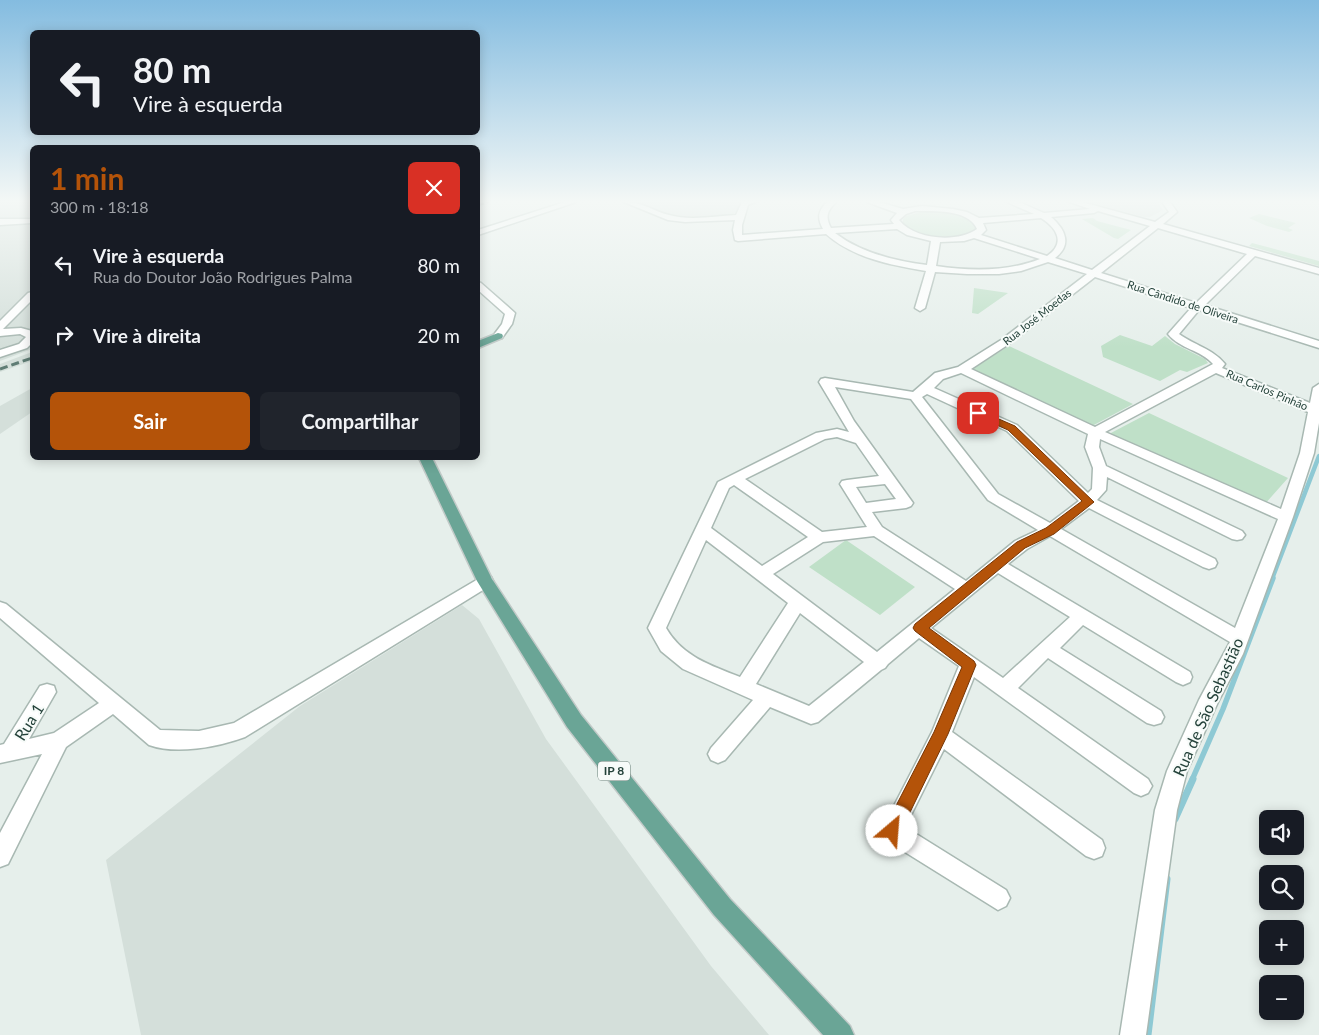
<!DOCTYPE html>
<html lang="pt">
<meta charset="utf-8">
<style>
:root{--surface:#171b24;--page:#20242c;--text:#f1f3f6;--muted:#9ea1a6;--accent:#b45309}
body{margin:0;font-family:Lato,sans-serif;background:var(--page);color:var(--text);height:100vh;display:flex;flex-direction:column;font-size:19px;white-space:nowrap}
*{box-sizing:border-box;margin:0}
p{font-size:16px;color:var(--muted)}
.icon{flex:none;width:28px;height:28px;fill:none;stroke:currentColor;stroke-width:2;stroke-linecap:round;stroke-linejoin:round}
.map{position:relative;flex:1;overflow:hidden}
.details{position:absolute;left:30px;top:145px;width:450px;height:315px;display:flex;flex-direction:column;background:var(--surface);border-radius:8px;box-shadow:0 2px 12px #0003}
.details>*{flex:none}
.hud{position:absolute;left:30px;top:30px;width:450px;height:105px;border-radius:8px;box-shadow:0 2px 12px #0003;background:#171b24;color:var(--text);overflow:hidden}
.buttons{position:absolute;left:1259px;top:810px;display:grid;gap:10px}
.buttons a{display:grid;place-items:center;width:45px;height:45px;border-radius:8px;background:var(--surface);box-shadow:0 2px 12px #0003;font-size:25px}
.pin{position:absolute;display:grid;place-items:center;width:42px;height:42px;color:#fff;margin:-21px;border-radius:10px;box-shadow:0 2px 8px #0006}
.me{position:absolute;width:55px;margin:-28px;rotate:27deg;stroke-linejoin:round;filter:drop-shadow(0 0 4px #0008)}
.turn{display:flex;align-items:center;gap:18px;height:105px;padding:0 20px;font-size:22px}
.turn .icon{width:65px;height:65px;stroke-width:2.5}
.turn b{display:block;font-size:35px;line-height:42px}
.round{display:grid;place-items:center;flex:none;width:52px;height:52px;border-radius:8px;background:var(--page)}
.summary{display:flex;align-items:center;justify-content:space-between;height:85px;padding:0 20px}
h1{font-size:30px;font-weight:700;line-height:38px;color:var(--accent)}
.cta{display:flex;gap:10px;margin-top:auto;padding:10px 20px}
.cta a{flex:1;height:58px;border-radius:8px;background:var(--accent);color:#fff;font-size:20px;font-weight:700;line-height:58px;text-align:center}
.cta a+a{background:var(--page);color:var(--text)}
ul{padding:0;list-style:none}
li{display:flex;align-items:center;gap:15px;height:70px;padding:0 20px}
li div{flex:1}
li b{display:block;font-size:19px}
li em{font-style:normal}
.map>svg:first-child{display:block}
.built{fill:#d4dfda}
.green{fill:#bfe0c8}
.lines{fill:none;stroke-linecap:round;stroke-linejoin:round}
.stream-far2{stroke:#8ec9d4;stroke-width:4.5}
.stream-far1{stroke:#8ec9d4;stroke-width:5.5}
.stream{stroke:#8ec9d4;stroke-width:7}
.minor-casing{stroke:#a8b8b2;stroke-width:3}
.major-casing{stroke:#c2cac8;stroke-width:3}
.minor{fill:#fff;fill-rule:evenodd}
.major{fill:#6aa596;fill-rule:evenodd}
.rail-far1{stroke:#5f7d75;stroke-width:2.5;stroke-dasharray:6 3;stroke-linecap:butt}
.rail{stroke:#5f7d75;stroke-width:3;stroke-dasharray:8 4;stroke-linecap:butt}
.route{fill:#b45309;stroke:#753606}
.labels{text-anchor:middle;stroke-width:4;stroke-linejoin:round;paint-order:stroke}
.far-street-label{font-size:11px;fill:#24423a;stroke:#f7fbf9}
.shield{fill:#f7fbf9;stroke:#637a73;stroke-width:1}
.shield-label{font-size:12px;font-weight:bold;fill:#24423a}
.near-street-label{font-size:16px;fill:#24423a;stroke:#f7fbf9}
</style>
<div class="map">
<svg width="1319" height="1035" viewBox="0 0 1319 1035">
<rect width="100%" height="100%" fill="#e6efeb"/>
<!-- built -->
<path class="built" d="M 0,202 L 32,202 L 32,349 L 0,361 Z
M 635,202 L 741,202 L 735,213 L 726,215 L 688,218 L 672,217 Z
M 1089,202 L 1158,202 L 1163,210 L 1150,217 L 1144,217 Z
M 32,352 L 32,361 L 0,372 L 0,364 Z
M 32,388 L 32,412 L 0,434 L 0,406 Z
M 462,605 L 479,619 L 546,739 L 711,966 L 769,1035 L 141,1035 L 106,860 L 300,706 Z"/>
<!-- green -->
<path class="green" d="M 921,212 C 935,211 971,212 976,229 C 963,245 915,237 903,223 L 903,219 L 906,216 Z
M 1259,214 L 1296,223 L 1288,228 L 1293,230 L 1289,232 L 1267,226 L 1249,218 Z
M 1093,218 L 1097,221 L 1131,230 L 1118,239 L 1114,238 L 1082,219 Z
M 1252,243 L 1319,261 L 1319,266 L 1249,246 Z
M 974,288 L 1008,293 L 978,314 L 972,313 Z
M 1120,335 L 1152,346 L 1165,336 L 1175,344 L 1205,359 L 1208,363 L 1187,372 L 1180,370 L 1160,381 L 1103,357 L 1101,346 Z
M 1009,346 L 1133,404 L 1092,426 L 972,369 Z
M 1149,413 L 1288,478 L 1264,505 L 1109,434 Z
M 846,540 L 915,587 L 880,615 L 809,567 Z"/>
<g class="lines">
<!-- stream-far2 -->
<path class="stream-far2" d="M 1272,579 L 1319,456"/>
<!-- stream-far1 -->
<path class="stream-far1" d="M 1192,780 L 1223,709 L 1273,578"/>
<!-- stream -->
<path class="stream" d="M 1175,819 L 1193,779
M 1148,1035 L 1167,879"/>
<!-- minor casing -->
<g class="minor-casing">
<path id="minor" d="M 565,202 L 576,202 L 478,235 L 478,230 Z
M 624,202 C 641,201 653,211 669,215 C 690,221 715,216 736,215 L 742,202 L 755,202 L 748,205 L 742,225 L 742,235 L 823,229 C 817,218 818,211 827,202 L 836,202 C 827,211 825,217 831,228 L 894,224 L 891,220 L 897,213 L 867,202 L 879,202 L 903,209 L 922,206 L 953,209 L 967,212 L 979,218 L 1034,214 L 1007,202 L 1019,202 L 1044,213 L 1090,209 L 1070,202 L 1082,202 L 1155,222 L 1169,212 L 1162,202 L 1170,202 L 1177,212 L 1163,224 L 1319,268 L 1319,274 L 1255,256 L 1205,305 L 1319,341 L 1319,348 L 1199,310 L 1179,334 C 1194,345 1213,349 1225,364 L 1222,368 L 1310,403 L 1313,388 L 1319,384 L 1319,423 L 1314,453 L 1293,517 L 1243,654 L 1218,702 L 1187,771 L 1177,810 L 1146,1035 L 1120,1035 L 1155,810 L 1167,771 L 1199,700 L 1230,642 L 1050,536 L 1027,549 L 1008,564 L 1190,672 L 1192,677 L 1190,682 L 1183,685 L 1176,682 L 1083,625 L 1060,648 L 1161,711 L 1164,717 L 1161,723 L 1154,725 L 1147,723 L 1048,658 L 1018,688 L 1148,779 L 1152,786 L 1148,793 L 1141,796 L 1134,793 L 974,677 L 952,732 L 1102,840 L 1105,848 L 1102,856 L 1094,859 L 1086,856 L 944,749 L 905,827 L 1006,890 L 1010,898 L 1006,906 L 998,910 L 884,839 L 881,831 L 932,732 L 959,666 L 919,638 L 888,664 L 885,668 L 881,670 L 818,722 L 811,724 L 770,707 L 725,760 L 718,763 L 711,760 L 708,754 L 711,748 L 753,700 L 683,669 L 661,651 L 648,628 L 718,482 L 816,433 L 837,429 L 849,432 L 819,382 L 821,379 L 825,378 L 913,392 L 935,373 L 958,367 L 1001,340 L 1087,274 L 1048,262 L 1021,271 L 999,274 L 967,274 L 935,272 L 925,308 L 920,311 L 915,308 L 926,271 C 891,265 853,258 826,234 L 738,241 L 735,240 L 733,230 L 735,220 L 685,222 L 668,220 ZM 915,211 C 933,211 969,209 977,229 C 958,243 915,240 899,220 L 906,214 ZM 1098,211 L 1150,226 L 1092,270 L 1055,258 C 1072,245 1066,230 1051,217 L 1094,213 ZM 1041,218 C 1057,228 1066,243 1047,256 L 981,235 L 986,230 L 983,223 ZM 1158,228 L 1247,254 L 1196,303 L 1101,273 ZM 897,229 L 907,235 L 931,241 L 927,265 C 895,261 861,253 835,233 ZM 974,238 L 1040,259 C 1007,272 970,271 936,266 L 940,242 L 964,241 ZM 1095,277 L 1191,308 L 1168,334 C 1180,349 1201,350 1213,364 L 1095,427 L 971,369 L 1009,344 ZM 961,373 L 1088,434 L 1085,447 L 1093,468 L 1092,489 L 1088,493 L 1017,425 L 934,388 L 943,379 ZM 1216,373 L 1308,412 L 1300,453 L 1281,509 L 1105,432 ZM 835,387 L 911,399 L 988,500 L 1038,530 L 1015,541 L 966,581 L 882,527 L 872,512 L 906,508 L 911,506 L 913,503 L 854,421 ZM 927,394 L 1007,431 L 1079,501 L 1050,523 L 998,494 L 922,397 ZM 837,437 L 856,443 L 879,476 L 847,480 L 842,481 L 840,484 L 867,527 L 822,532 L 745,479 L 825,439 ZM 1100,439 L 1278,519 L 1235,628 L 1061,529 L 1089,508 L 1203,567 L 1209,569 L 1215,567 L 1217,563 L 1215,559 L 1097,500 L 1106,490 L 1107,477 L 1232,539 L 1237,540 L 1242,539 L 1245,535 L 1242,531 L 1106,466 L 1099,447 ZM 885,484 L 896,499 L 866,503 L 856,487 ZM 734,485 L 808,537 L 762,566 L 711,528 L 729,488 ZM 874,536 L 955,589 L 877,652 L 773,574 L 823,542 ZM 706,540 L 788,603 L 740,677 C 710,665 683,657 666,628 ZM 998,573 L 1070,617 L 1003,678 L 931,628 ZM 800,613 L 864,662 L 809,706 L 756,684 Z
M 0,219 L 32,219 L 32,223 L 0,225 Z
M 478,282 L 481,283 L 515,313 L 512,324 L 502,338 L 494,338 L 493,336 L 502,324 L 505,314 L 478,290 Z
M 32,292 L 32,300 L 3,329 L 21,328 L 32,331 L 32,343 L 27,348 L 0,357 L 0,350 L 19,344 L 26,337 L 20,334 L 0,336 L 0,321 L 28,293 Z
M 485,575 L 491,577 L 493,581 L 491,585 L 245,737 C 218,747 176,755 149,745 L 113,714 L 66,747 L 8,864 L 0,867 L 0,833 L 42,754 L 0,763 L 0,745 L 4,744 L 40,686 L 47,684 L 54,686 L 56,692 L 29,739 L 54,733 L 99,703 L 0,618 L 0,602 L 6,604 L 160,730 L 199,731 L 234,723 Z"/>
</g>
<!-- major casing -->
<g class="major-casing">
<path id="major" d="M 498,333 L 502,334 L 503,336 L 502,338 L 478,348 L 478,341 Z
M 419,458 L 432,458 L 492,579 L 581,715 L 730,899 L 850,1026 L 854,1035 L 823,1035 L 714,915 L 567,727 L 477,581 Z"/>
</g>
<!-- minor -->
<use href="#minor" class="minor"/>
<!-- major -->
<use href="#major" class="major"/>
<!-- rail-far1 -->
<path class="rail-far1" d="M 478,205 L 488,202"/>
<!-- rail -->
<path class="rail" d="M 0,369 L 32,358"/>
</g>
<!-- sky -->
<linearGradient id="sky" x2="0" y2="1"><stop stop-color="#84bce0"/><stop offset="0.58" stop-color="#f4f8f6"/><stop offset="1" stop-color="#f4f8f6" stop-opacity="0"/></linearGradient>
<rect width="1319" height="347" fill="url(#sky)"/>
<!-- route -->
<path class="route" d="M 978,410 L 1015,426 L 1094,502 L 1054,534 L 1025,548 L 929,628 L 974,661 L 976,665 L 948,734 L 898,837 L 892,839 L 886,837 L 883,831 L 934,732 L 962,667 L 915,631 L 913,628 L 915,624 L 1017,542 L 1046,528 L 1082,501 L 1008,430 L 974,415 L 974,411 Z"/>
<g class="labels">
<!-- far-street labels -->
<g class="far-street-label">
<text transform="translate(1183 302) rotate(18)" y="4">Rua Cândido de Oliveira</text>
<text transform="translate(1037 317) rotate(-38)" y="4">Rua José Moedas</text>
<text transform="translate(1267 390) rotate(23)" y="4">Rua Carlos Pinhão</text>
</g>
<!-- shield labels -->
<rect class="shield" x="598" y="761.5" width="32" height="19" rx="4"/>
<g class="shield-label">
<text x="614" y="775">IP 8</text>
</g>
<!-- near-street labels -->
<g class="near-street-label">
<text transform="translate(1208 707) rotate(-66)" y="6">Rua de São Sebastião</text>
<text transform="translate(29 722) rotate(-58)" y="6">Rua 1</text>
</g>
</g>
</svg>
<div class="buttons">
<a><svg class="icon" aria-label="sound" viewBox="0 0 24 24"><path d="M4 9h4l5-4v14l-5-4H4zM17 9q2 3 0 6"/></svg></a>
<a><svg class="icon" aria-label="search" viewBox="0 0 24 24"><circle cx="10" cy="10" r="6"/><path d="M15 15l6 6"/></svg></a>
<a>+</a>
<a>−</a>
</div>
<div class="pin" style="left:978px;top:413px;background:#d93025"><svg class="icon" aria-label="arrive" viewBox="0 0 24 24"><path d="M6 21V4h12l-3 4 3 4H6"/></svg></div>
<svg class="me" style="left:892px;top:831px" viewBox="-20 -20 40 40"><circle r="19" fill="#fff"/><path d="M0-13L10 11 0 6-10 11z" fill="#b45309"/></svg>
<div class="hud">
<div class="turn"><svg class="icon" aria-label="left" viewBox="0 0 24 24"><path d="M17 20v-9H6M10 6l-5 5 5 5"/></svg><div><b>80 m</b>Vire à esquerda</div></div>
</div>
<section class="details">
<div class="summary"><div><h1>1 min</h1><p>300 m · 18:18</p></div><a class="round" style="background:#d93025;color:#fff"><svg class="icon" aria-label="close" viewBox="0 0 24 24"><path d="M6 6l12 12M18 6L6 18"/></svg></a></div>
<ul>
<li><svg class="icon" aria-label="left" viewBox="0 0 24 24"><path d="M17 20v-9H6M10 6l-5 5 5 5"/></svg><div><b>Vire à esquerda</b><p>Rua do Doutor João Rodrigues Palma</p></div><em>80 m</em></li>
<li><svg class="icon" aria-label="right" viewBox="0 0 24 24"><path d="M7 20v-9h11M14 6l5 5-5 5"/></svg><div><b>Vire à direita</b></div><em>20 m</em></li>
</ul>
<div class="cta"><a>Sair</a><a>Compartilhar</a></div>
</section>
</div>
